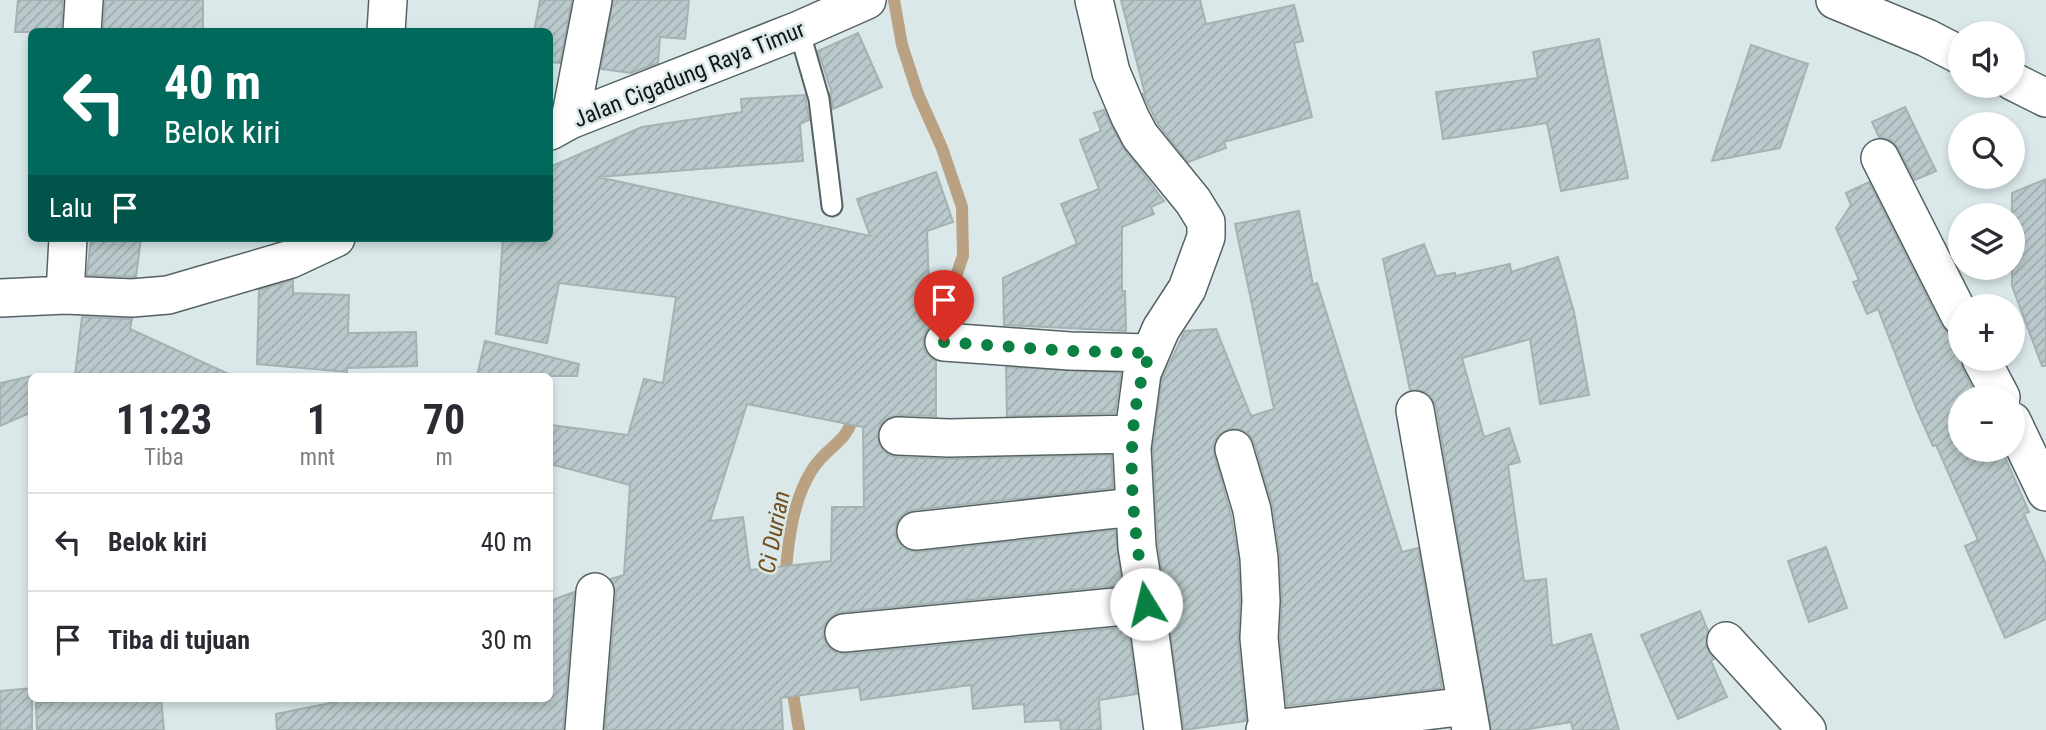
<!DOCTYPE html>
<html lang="id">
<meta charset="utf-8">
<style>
:root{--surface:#fff;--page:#f2f2f3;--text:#2b2b33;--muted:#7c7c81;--line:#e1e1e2}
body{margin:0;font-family:"Roboto Condensed",sans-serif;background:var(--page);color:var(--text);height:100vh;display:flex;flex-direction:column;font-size:26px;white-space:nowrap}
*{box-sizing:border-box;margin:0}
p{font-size:23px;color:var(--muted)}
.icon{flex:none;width:38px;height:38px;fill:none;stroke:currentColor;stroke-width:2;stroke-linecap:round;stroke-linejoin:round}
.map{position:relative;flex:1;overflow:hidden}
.drawer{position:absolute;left:28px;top:373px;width:525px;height:329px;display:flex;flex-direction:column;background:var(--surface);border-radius:10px;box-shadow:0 4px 10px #0003}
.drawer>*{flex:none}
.banner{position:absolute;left:28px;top:28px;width:525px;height:214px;border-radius:10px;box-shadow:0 4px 10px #0003;background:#00695c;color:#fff;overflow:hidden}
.fabs{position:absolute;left:1948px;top:21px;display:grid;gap:14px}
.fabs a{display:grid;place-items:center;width:77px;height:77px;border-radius:50%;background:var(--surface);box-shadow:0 4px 10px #0003;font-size:35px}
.pin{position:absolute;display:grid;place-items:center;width:60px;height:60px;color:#fff;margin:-72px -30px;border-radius:50% 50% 50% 0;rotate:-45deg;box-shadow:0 0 7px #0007}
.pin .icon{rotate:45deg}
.me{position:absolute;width:77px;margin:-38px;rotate:351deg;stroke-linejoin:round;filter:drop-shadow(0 0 5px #0008)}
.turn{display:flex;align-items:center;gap:24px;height:147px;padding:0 21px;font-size:32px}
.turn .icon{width:91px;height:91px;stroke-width:2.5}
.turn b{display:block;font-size:49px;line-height:60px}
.then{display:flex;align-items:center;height:66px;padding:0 21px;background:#0003;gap:14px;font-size:26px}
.eta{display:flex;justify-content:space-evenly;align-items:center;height:119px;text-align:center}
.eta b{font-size:42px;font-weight:700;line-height:49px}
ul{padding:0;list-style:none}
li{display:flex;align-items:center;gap:21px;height:98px;padding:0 21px;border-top:2px solid var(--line)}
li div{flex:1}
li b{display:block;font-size:26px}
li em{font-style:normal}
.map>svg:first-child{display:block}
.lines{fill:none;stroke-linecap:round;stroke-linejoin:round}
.stream{stroke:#b9a182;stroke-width:12}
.building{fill:url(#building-hatch);stroke:#a4b2b4;stroke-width:2;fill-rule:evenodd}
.lane-casing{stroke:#566364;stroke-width:23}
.street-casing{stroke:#566364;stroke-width:40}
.lane{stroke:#fff;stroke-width:19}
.street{stroke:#fff;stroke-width:37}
.route{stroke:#0b8043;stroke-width:12;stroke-dasharray:0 21.6}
.labels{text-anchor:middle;stroke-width:5;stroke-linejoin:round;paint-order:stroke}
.street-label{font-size:23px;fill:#101515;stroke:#dae8ea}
.water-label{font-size:24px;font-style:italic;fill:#73501d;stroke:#dae8ea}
</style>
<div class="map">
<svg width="2046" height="730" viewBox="0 0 2046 730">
<defs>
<pattern id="building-hatch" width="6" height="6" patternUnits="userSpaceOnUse" patternTransform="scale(1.75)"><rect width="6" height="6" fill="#bac9cb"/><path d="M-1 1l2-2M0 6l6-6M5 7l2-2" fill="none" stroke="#9facad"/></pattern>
</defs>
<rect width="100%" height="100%" fill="#dae8ea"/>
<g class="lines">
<!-- stream -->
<path class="stream" d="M 894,0 L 902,45 L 918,94 L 942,148 L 962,207 L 963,256 L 948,299 L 937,315 L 920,321
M 785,580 C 788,544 792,501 812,470 C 828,444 849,444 855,409
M 791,682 L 799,730"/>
</g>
<!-- building -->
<path class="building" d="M 18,0 L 63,0 L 61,32 L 15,32 Z
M 105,0 L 203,0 L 203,32 L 103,32 Z
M 540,0 L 572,0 L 560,63 L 550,62 L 550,32 L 534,32 Z
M 613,0 L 689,0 L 685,39 L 660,37 L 658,63 L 631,73 L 601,69 Z
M 1121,0 L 1200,0 L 1206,24 L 1294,5 L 1303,41 L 1294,43 L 1312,117 L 1224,142 L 1226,148 L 1188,162 L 1158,124 L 1143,94 L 1145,94 Z
M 858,33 L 882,87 L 833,109 L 830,93 L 832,93 L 818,51 Z
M 1599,39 L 1628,178 L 1561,191 L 1547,123 L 1443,139 L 1436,92 L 1538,78 L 1533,52 Z
M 1751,45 L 1808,64 L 1780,148 L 1712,161 Z
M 805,95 L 809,120 L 800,124 L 803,161 L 598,177 L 870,236 L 857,199 L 936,172 L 953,222 L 927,231 L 930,316 L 935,316 L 935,323 L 926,331 L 923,341 L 925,352 L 936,361 L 936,416 L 899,415 L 888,418 L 881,424 L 877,435 L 880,446 L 887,454 L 897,457 L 949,459 L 1111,455 L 1113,488 L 913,510 L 903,515 L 897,523 L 895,534 L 899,543 L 907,550 L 918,552 L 1115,530 L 1122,585 L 842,612 L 832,616 L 825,624 L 823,636 L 827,646 L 835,652 L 846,654 L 1128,627 L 1137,694 L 1099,700 L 1101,730 L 1061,730 L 1060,720 L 1025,722 L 1024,704 L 973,709 L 971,685 L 861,700 L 859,687 L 781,698 L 783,730 L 605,730 L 616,594 L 611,579 L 624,575 L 630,485 L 550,464 L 550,425 L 628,435 L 644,379 L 663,383 L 676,297 L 559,283 L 547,343 L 496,334 L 503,238 L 550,238 L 550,167 L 642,127 L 742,112 L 741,99 ZM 747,404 L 863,427 L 864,507 L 832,507 L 831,561 L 750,570 L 743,517 L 710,521 Z
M 1905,107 L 1936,171 L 1915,180 L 1898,148 L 1891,140 L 1879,137 L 1872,122 Z
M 1104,110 L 1122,146 L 1164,201 L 1151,207 L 1154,214 L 1122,227 L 1122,291 L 1125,291 L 1126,331 L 1004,325 L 1003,278 L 1077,244 L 1061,204 L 1099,189 L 1080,140 L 1101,131 L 1094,113 Z
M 2046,179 L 2046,366 L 2042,366 L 2012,286 L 2012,193 Z
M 1869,182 L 1941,325 L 1948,333 L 1958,337 L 1960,340 L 1962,368 L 1977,397 L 1960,397 L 1960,450 L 2002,450 L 2029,512 L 2024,514 L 2046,564 L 2046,619 L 2005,638 L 1965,546 L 1978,540 L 1936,445 L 1933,446 L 1917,410 L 1878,309 L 1867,314 L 1853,282 L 1859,280 L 1836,228 L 1851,205 L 1846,193 Z
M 1299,211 L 1313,285 L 1317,283 L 1402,552 L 1418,548 L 1442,688 L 1287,706 L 1280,638 L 1282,600 L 1280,557 L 1273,507 L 1254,442 L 1248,433 L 1238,429 L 1229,429 L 1218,435 L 1214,443 L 1214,454 L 1231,515 L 1238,560 L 1240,601 L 1238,640 L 1246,721 L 1184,730 L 1158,545 L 1153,449 L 1162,379 L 1185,331 L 1216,329 L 1251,416 L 1274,409 L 1235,224 Z
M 91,238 L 141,238 L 136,277 L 87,275 Z
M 1424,244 L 1436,276 L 1455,273 L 1455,276 L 1510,264 L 1511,272 L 1558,257 L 1574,312 L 1589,395 L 1540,404 L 1530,339 L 1462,358 L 1484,437 L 1509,428 L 1520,462 L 1508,465 L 1524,581 L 1546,579 L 1552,646 L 1591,634 L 1619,730 L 1573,730 L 1571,722 L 1523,730 L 1491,730 L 1436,406 L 1431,397 L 1423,391 L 1410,390 L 1383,259 Z
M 293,280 L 293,293 L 349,295 L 348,333 L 416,332 L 417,366 L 347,368 L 347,372 L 257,364 L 259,290 Z
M 82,317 L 132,319 L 130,329 L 233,376 L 75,376 Z
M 485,341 L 579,364 L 577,376 L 477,376 Z
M 1006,367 L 1121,373 L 1115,413 L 1007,416 Z
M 32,376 L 32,412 L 0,426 L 0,383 Z
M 1826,547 L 1847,608 L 1809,622 L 1788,561 Z
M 574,592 L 563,730 L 277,730 L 276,714 L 355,698 L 550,698 L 550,601 Z
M 1700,611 L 1708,631 L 1706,646 L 1714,659 L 1711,661 L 1727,697 L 1678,719 L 1641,635 Z
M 32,688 L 32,730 L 0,730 L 0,691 Z
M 119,698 L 161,698 L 164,730 L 37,730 L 36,703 Z"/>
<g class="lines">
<!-- lane casing -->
<g class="lane-casing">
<path id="lane" d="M 799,30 L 819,99 L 832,206"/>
</g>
<!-- street casing -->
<g class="street-casing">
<path id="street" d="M 1835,0 L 1927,38 L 1960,55
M 82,32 L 84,0
M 386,32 L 388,0
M 2012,81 L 2046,98
M 570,120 L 593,0
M 550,131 L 570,120 L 799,30 L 867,0
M 1880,158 L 1960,316
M 65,295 L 68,238
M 0,298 L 65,295 L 132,298 L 168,295 L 291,259 L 336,238
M 944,342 L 1070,351 L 1150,353
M 1981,359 L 2001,397
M 1415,410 L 1471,730
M 2012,421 L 2046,492
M 898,436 L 949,438 L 1133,434
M 1234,449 L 1252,510 L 1259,558 L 1261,601 L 1259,638 L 1268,730
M 916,531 L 1134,507
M 1146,604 L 1163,730
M 844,633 L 1146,604 L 1137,547 L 1132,448 L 1142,373 L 1161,329 L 1187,289 L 1206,237 L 1206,222 L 1193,201 L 1140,136 L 1130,117 L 1111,72 L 1094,0
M 1726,641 L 1807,730
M 584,730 L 595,592
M 1265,730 L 1467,706"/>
</g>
<!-- lane -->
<use href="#lane" class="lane"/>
<!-- street -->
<use href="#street" class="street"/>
</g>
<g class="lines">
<!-- route -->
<path class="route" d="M 944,342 L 1070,351 L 1150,353 C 1120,431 1133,523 1146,604"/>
</g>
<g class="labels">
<!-- street labels -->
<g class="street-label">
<text transform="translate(689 74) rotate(-22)" y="8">Jalan Cigadung Raya Timur</text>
</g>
<!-- water labels -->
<g class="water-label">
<text transform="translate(774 532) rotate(-79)" y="8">Ci Durian</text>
</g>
</g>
</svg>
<div class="fabs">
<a><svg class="icon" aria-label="sound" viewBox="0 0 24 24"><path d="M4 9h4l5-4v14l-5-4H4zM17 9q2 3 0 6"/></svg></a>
<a><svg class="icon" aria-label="search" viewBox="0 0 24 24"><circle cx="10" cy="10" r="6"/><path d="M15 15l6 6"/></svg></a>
<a><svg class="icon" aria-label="layers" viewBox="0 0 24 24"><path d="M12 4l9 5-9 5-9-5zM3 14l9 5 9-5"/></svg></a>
<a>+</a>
<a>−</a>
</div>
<div class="pin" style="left:944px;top:342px;background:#d93025"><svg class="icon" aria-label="arrive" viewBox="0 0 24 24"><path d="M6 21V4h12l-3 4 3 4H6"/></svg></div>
<svg class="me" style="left:1146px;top:604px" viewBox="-20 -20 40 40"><circle r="19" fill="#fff"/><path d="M0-13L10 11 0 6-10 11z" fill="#0b8043"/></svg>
<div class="banner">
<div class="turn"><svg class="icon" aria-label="left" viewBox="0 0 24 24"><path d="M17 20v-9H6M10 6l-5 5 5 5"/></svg><div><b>40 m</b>Belok kiri</div></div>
<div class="then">Lalu<svg class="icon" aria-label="arrive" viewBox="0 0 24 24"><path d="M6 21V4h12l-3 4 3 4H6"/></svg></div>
</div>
<section class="drawer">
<div class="eta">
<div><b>11:23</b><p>Tiba</p></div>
<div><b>1</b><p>mnt</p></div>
<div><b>70</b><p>m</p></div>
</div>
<ul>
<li><svg class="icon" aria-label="left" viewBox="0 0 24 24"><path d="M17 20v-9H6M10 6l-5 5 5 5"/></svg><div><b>Belok kiri</b></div><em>40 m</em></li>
<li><svg class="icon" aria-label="arrive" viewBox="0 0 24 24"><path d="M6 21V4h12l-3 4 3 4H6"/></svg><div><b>Tiba di tujuan</b></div><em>30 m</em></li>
</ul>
</section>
</div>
